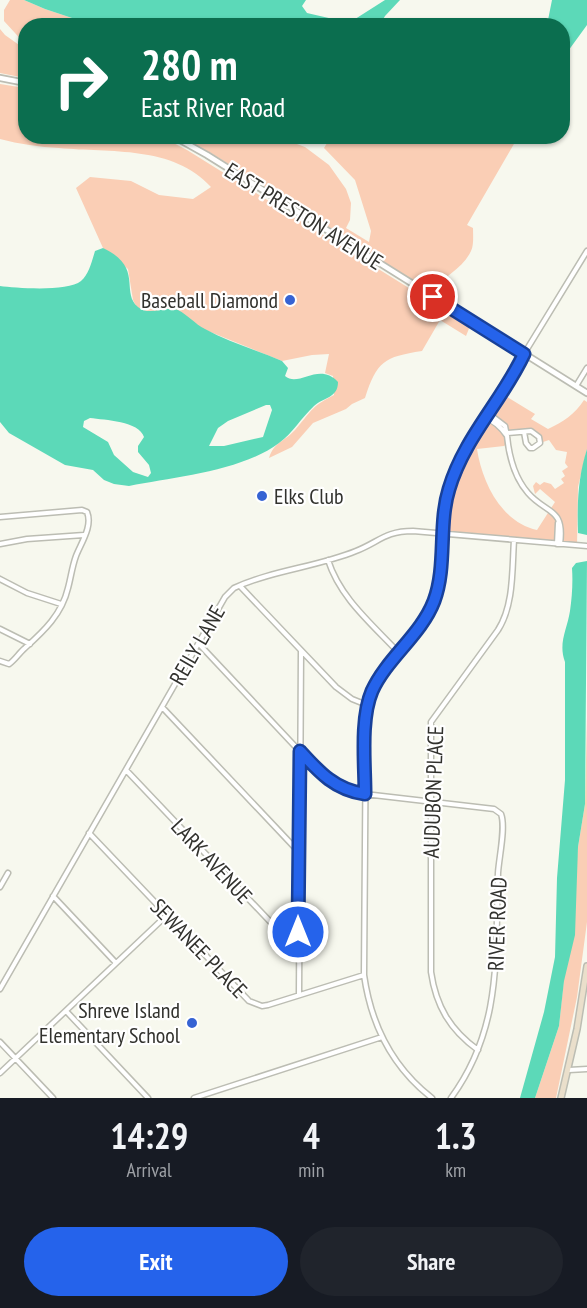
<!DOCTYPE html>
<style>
:root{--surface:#171b24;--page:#20242c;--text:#f1f3f6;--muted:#9ea1a6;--accent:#2563eb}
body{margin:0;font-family:"PT Sans Narrow",sans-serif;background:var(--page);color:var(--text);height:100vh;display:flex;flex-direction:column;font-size:22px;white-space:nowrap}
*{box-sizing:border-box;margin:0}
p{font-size:20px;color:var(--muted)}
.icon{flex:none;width:33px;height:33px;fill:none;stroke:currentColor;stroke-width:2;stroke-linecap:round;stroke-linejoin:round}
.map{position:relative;height:1098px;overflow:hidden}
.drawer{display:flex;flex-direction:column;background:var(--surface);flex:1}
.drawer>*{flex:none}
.guide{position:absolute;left:18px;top:18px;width:552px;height:126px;border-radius:24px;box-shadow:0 2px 4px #0004;background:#0b6e4f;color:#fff;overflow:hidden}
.pin{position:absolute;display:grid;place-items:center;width:51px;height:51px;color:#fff;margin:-26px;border:3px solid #fff;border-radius:50%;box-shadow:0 2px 6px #0007}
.me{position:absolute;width:66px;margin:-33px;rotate:0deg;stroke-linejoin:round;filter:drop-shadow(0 0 4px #0008)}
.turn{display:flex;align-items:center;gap:21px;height:126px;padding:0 24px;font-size:27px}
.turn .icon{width:78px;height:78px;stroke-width:2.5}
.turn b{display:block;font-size:42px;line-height:51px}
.eta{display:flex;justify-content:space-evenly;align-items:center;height:102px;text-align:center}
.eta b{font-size:36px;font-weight:600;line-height:42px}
.cta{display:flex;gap:12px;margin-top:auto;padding:12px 24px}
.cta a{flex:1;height:69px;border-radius:36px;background:var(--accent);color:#fff;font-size:24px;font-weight:600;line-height:69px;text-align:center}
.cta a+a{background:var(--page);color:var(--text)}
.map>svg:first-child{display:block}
.green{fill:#faceb5}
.water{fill:#5cd9b8;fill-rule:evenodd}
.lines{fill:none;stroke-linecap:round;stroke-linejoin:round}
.minor-casing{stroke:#bcbdb3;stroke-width:7}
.tertiary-casing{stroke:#bcbdb3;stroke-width:8}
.secondary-casing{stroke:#bcbdb3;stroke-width:8}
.minor{stroke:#fff;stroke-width:4}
.tertiary{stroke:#fff;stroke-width:4.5}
.secondary{stroke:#eadfcb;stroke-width:5}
.route-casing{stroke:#184099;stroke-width:15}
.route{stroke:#2563eb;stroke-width:10}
.poi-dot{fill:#3663d3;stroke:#fff;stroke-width:2}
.labels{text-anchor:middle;stroke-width:4.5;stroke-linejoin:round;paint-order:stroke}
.street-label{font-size:22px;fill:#32322e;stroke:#fff}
.poi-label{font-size:22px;fill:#32322e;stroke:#fff;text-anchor:end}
</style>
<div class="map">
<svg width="587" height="1098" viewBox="0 0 587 1098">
<rect width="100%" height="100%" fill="#f7f8ee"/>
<!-- green -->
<path class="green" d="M 10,0 L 24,0 L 45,9 L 93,25 L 26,26 L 26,45 L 4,21 L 4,10 Z
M 0,29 L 5,35 L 22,47 L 25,46 L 25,78 L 0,73 Z
M 0,84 L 25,88 L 26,136 L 162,137 L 187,150 L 470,326 L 466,336 L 440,320 L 422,351 C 384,357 377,361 365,398 L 352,404 L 346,409 L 313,423 L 292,447 L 269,458 C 274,442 284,442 295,430 C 311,412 310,407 334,395 L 333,376 L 325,373 L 329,354 L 312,355 L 282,361 L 203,329 L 177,310 L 143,311 L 136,306 L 133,300 L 128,269 L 103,248 L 76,188 L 90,177 L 131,181 L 159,195 L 193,199 L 211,187 C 173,145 110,153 59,148 C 40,147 19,144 0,139 Z
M 358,136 L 518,137 L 467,225 L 473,228 C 473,235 474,245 471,251 C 463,269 443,276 432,292 L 211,153 L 180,137 L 278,137 L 305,147 L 329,165 L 346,189 L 351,203 L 350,220 L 346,228 L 369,242 L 371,231 L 355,180 L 324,148 L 330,138 Z
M 504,395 L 535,414 L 531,419 L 548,429 C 563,422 575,414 584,400 L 587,402 L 587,449 L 578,487 L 577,546 L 442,535 C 448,494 455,449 488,420 L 502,429 L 508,443 L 504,446 L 477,449 C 482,482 501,522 537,530 L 555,502 L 540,489 L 535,494 L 533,486 L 536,482 L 540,485 L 544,482 L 551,484 L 555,489 L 564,483 L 561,479 L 565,476 L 562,471 L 568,467 L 565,463 L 567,452 L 556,450 L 549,440 L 540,443 L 535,433 L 507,433 L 507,429 L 492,415 Z
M 587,717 L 587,922 L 577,997 L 556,1098 L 535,1098 L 559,1026 L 578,847 L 585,804 Z"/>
<!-- water -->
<path class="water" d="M 24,0 L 306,0 L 302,6 L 307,13 L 346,22 L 352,21 L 385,0 L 400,0 L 385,16 L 380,25 L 93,25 L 45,9 Z
M 552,0 L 587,0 L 587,25 L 563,58 L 562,26 L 547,25 Z
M 103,248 C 144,267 120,292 138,307 C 150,317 166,305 178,310 C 188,315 195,324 205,329 C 229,342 256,350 282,361 L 288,368 L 285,376 C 299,388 319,361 338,382 C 338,398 324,397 314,406 C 301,418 293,433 279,443 C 242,471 175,477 129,486 L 114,484 L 104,480 L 93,470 L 65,465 L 9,433 L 0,422 L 0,286 C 16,288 68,292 81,281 C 89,274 92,261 95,251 ZM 266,405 L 270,405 L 272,410 L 263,437 L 224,446 L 209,446 L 218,428 L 228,421 ZM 90,418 C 105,420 139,421 144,437 L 138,446 L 138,452 L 149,465 L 151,473 L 148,477 L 133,472 L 114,455 L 108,442 L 83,427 L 84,421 Z
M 587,449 L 587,535 L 578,533 C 577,504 578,477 587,449 Z
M 587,561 L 585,804 L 578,847 L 575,935 L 564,981 L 559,1026 L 535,1098 L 520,1098 L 544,1012 L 555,957 L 557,878 L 565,780 L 565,662 C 558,643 567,630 570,611 C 572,597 573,582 572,568 L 576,563 Z"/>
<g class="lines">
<!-- minor casing -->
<g class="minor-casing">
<path id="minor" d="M 576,386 L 587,368
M 485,418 C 495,421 501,427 507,436 L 505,426 L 488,413
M 507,433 L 531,431 L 539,437 L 540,443 L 533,448 L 530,448 L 526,443 L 524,432
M 507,436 C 509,456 514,477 528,493 C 546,514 565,507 560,544
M 0,517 L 82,510 L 87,512 C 93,526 81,543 76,556 C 72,567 71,577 68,588 C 62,614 44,631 25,648 C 19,653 15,660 9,664 L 0,661
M 0,544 L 27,539 L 84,535
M 557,544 L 558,523
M 328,560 C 340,598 372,624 399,653
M 0,579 L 27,593 L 61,604
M 240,586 L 336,687 L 352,699 L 367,705
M 0,629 L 30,644
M 199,644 L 322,775 L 339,788 L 356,793 L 494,809 L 501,814 C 506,827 499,857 498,873 C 495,955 503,1027 451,1098
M 162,707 L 298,851
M 126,770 L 298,951
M 89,833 L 249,1001 L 262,1006 L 268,1005 L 364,975
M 0,887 L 8,873
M 53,896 L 116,963
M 0,989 L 225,597 L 234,588 C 273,570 317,567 356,551 C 379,542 385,531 413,531 L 587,546
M 299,995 L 301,651
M 66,1011 L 148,1098
M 0,1042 L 53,1098
M 478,1050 C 450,1030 436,1006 431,972 L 431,722 L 498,630 C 514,605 512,570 514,540
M 569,1070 L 587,1069
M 0,1073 L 167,915
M 194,1098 L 382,1037
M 432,1098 C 392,1067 371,1024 364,975 L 366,716 C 373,671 413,645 432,606 C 444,582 440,550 442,524 C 445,500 452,479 461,457 L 587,251"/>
</g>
<!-- tertiary casing -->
<g class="tertiary-casing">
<path id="tertiary" d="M 0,78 L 26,83
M 173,136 L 207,155 L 587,393"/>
</g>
<!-- secondary casing -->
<g class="secondary-casing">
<path id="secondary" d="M 561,1098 L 577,1029 L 587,966"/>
</g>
<!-- minor -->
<use href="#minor" class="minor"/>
<!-- tertiary -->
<use href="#tertiary" class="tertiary"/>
<!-- secondary -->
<use href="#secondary" class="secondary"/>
</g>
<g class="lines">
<!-- route casing -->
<g class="route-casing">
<path id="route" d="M 298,932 L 300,751 C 319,772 335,790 365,794 C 365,764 360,719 372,691 C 387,658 421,635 434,601 C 447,567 438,524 449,489 C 464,438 502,401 524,354 L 433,297"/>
</g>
<!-- route -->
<use href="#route" class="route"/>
</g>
<!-- markers -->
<g class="poi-dot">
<circle cx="290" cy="300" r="6"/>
<circle cx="262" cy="496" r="6"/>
<circle cx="192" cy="1023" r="6"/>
</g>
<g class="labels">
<!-- street labels -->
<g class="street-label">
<text transform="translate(304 216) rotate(32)" y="8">EAST PRESTON AVENUE</text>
<text transform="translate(197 645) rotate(-60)" y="8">REILY LANE</text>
<text transform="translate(433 792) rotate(-88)" y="8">AUDUBON PLACE</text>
<text transform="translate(212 861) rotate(47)" y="8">LARK AVENUE</text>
<text transform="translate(497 924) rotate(-88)" y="8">RIVER ROAD</text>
<text transform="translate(199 948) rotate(46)" y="8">SEWANEE PLACE</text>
</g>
<!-- poi labels -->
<g class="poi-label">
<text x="278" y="308">Baseball Diamond</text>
<text x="274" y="504" text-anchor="start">Elks Club</text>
<text x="180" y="1018">Shreve Island<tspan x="180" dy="25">Elementary School</tspan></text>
</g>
</g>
</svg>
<div class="pin" style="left:433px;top:297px;background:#d93025"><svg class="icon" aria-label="arrive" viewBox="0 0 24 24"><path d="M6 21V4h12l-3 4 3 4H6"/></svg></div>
<svg class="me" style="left:298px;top:932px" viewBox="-20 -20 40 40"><circle r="17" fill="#2563eb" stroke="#fff" stroke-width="3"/><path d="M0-11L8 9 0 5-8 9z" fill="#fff"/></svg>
<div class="guide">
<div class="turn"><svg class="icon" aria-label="right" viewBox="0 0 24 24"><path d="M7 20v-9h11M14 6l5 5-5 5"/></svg><div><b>280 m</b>East River Road</div></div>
</div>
</div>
<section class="drawer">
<div class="eta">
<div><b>14:29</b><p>Arrival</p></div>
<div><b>4</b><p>min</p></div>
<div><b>1.3</b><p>km</p></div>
</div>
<div class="cta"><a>Exit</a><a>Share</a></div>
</section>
